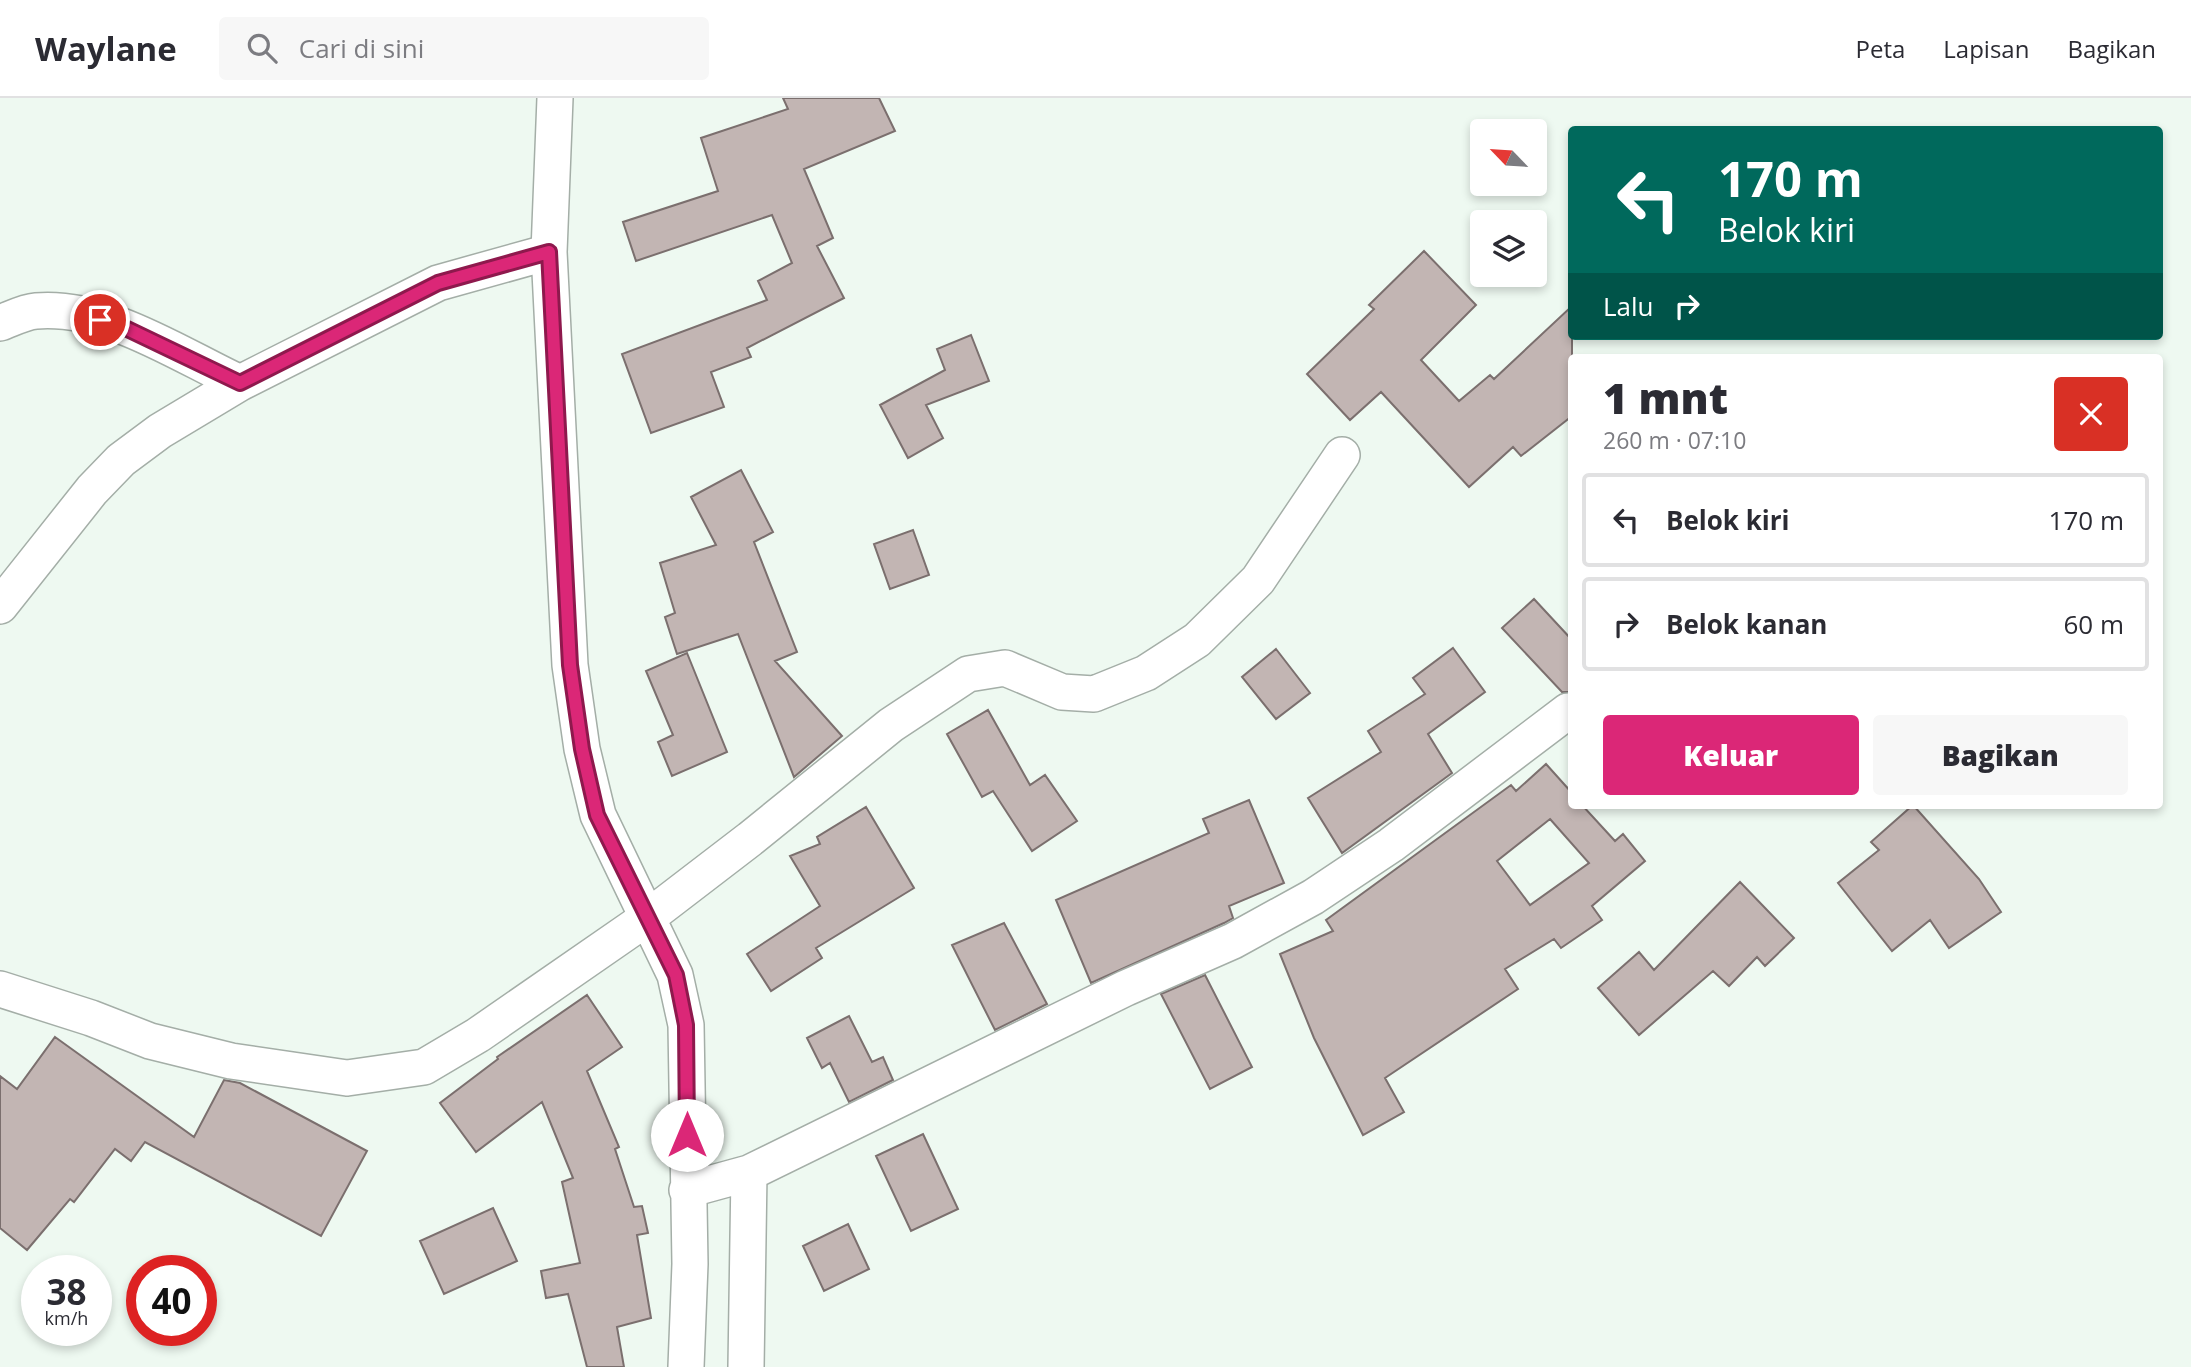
<!DOCTYPE html>
<html lang="id">
<meta charset="utf-8">
<style>
:root{--surface:#fff;--page:#f7f7f7;--text:#2b2b33;--muted:#7c7c81;--line:#e1e1e2;--accent:#db2777}
body{margin:0;font-family:"Open Sans",sans-serif;background:var(--page);color:var(--text);height:100vh;display:flex;flex-direction:column;font-size:26px;white-space:nowrap}
*{box-sizing:border-box;margin:0}
p{font-size:23px;color:var(--muted)}
.icon{flex:none;width:38px;height:38px;fill:none;stroke:currentColor;stroke-width:2;stroke-linecap:round;stroke-linejoin:round}
.map{position:relative;flex:1;overflow:hidden}
.panel{position:absolute;left:1568px;top:256px;width:595px;height:455px;display:flex;flex-direction:column;background:var(--surface);border-radius:7px;box-shadow:0 4px 10px #0003}
.panel>*{flex:none}
.banner{position:absolute;left:1568px;top:28px;width:595px;height:214px;border-radius:7px;box-shadow:0 4px 10px #0003;background:#00695c;color:#fff;overflow:hidden}
.needle{width:46px;rotate:295deg}
.tools{position:absolute;left:1470px;top:21px;display:grid;gap:14px}
.tools a{display:grid;place-items:center;width:77px;height:77px;border-radius:7px;background:var(--surface);box-shadow:0 4px 10px #0003;font-size:35px}
.speed{position:absolute;left:21px;top:1157px;display:flex;gap:14px;font-size:35px;font-weight:700;text-align:center}
.speed>*{display:grid;place-content:center;width:91px;height:91px;border-radius:50%;background:var(--surface);box-shadow:0 4px 10px #0003;line-height:1}
.speed small{font-size:18px;font-weight:400}
.speed .limit{border:10px solid #d22;background:#fff;color:#111}
.pin{position:absolute;display:grid;place-items:center;width:60px;height:60px;color:#fff;margin:-30px;border:4px solid #fff;border-radius:50%;box-shadow:0 2px 7px #0007}
.me{position:absolute;width:77px;margin:-38px;rotate:0deg;stroke-linejoin:round;filter:drop-shadow(0 0 5px #0008)}
.turn{display:flex;align-items:center;gap:24px;height:147px;padding:0 35px;font-size:32px}
.turn .icon{width:91px;height:91px;stroke-width:2.5}
.turn b{display:block;font-size:49px;line-height:60px}
.then{display:flex;align-items:center;height:66px;padding:0 35px;background:#0003;gap:14px;font-size:26px}
.round{display:grid;place-items:center;flex:none;width:74px;height:74px;border-radius:7px;background:var(--page)}
.overview{display:flex;align-items:center;justify-content:space-between;height:119px;padding:0 35px}
h1{font-size:42px;font-weight:800;line-height:52px}
.cta{display:flex;gap:14px;margin-top:auto;padding:14px 35px}
.cta a{flex:1;height:80px;border-radius:7px;background:var(--accent);color:#fff;font-size:28px;font-weight:800;line-height:80px;text-align:center}
.cta a+a{background:var(--page);color:var(--text)}
ul{padding:0;list-style:none}
li{display:flex;align-items:center;gap:21px;height:94px;margin:0 14px 10px;padding:0 21px;border:4px solid var(--line);border-radius:7px}
li div{flex:1}
li b{display:block;font-size:26px}
li em{font-style:normal}
header{display:flex;align-items:center;gap:42px;box-sizing:border-box;height:98px;padding:0 35px;background:var(--surface);border-bottom:2px solid var(--line)}
header strong{font-size:33px}
nav{display:flex;gap:38px;margin-inline-start:auto;font-size:24px}
.search{width:490px;height:63px;background:var(--page);display:flex;align-items:center;gap:18px;box-sizing:border-box;padding:0 24px;border-radius:7px;color:var(--muted);font-size:26px}
.map>svg:first-child{display:block}
.building{fill:#c2b5b3;stroke:#7b6f6e;stroke-width:2;fill-rule:evenodd}
.lines{fill:none;stroke-linecap:round;stroke-linejoin:round}
.minor-casing{stroke:#a4aea7;stroke-width:38}
.minor{stroke:#fff;stroke-width:35}
.route-casing{stroke:#8e194d;stroke-width:18}
.route{stroke:#db2777;stroke-width:12}
</style>
<header>
<strong>Waylane</strong>
<div class="search"><svg class="icon" aria-label="search" viewBox="0 0 24 24"><circle cx="10" cy="10" r="6"/><path d="M15 15l6 6"/></svg>Cari di sini</div>
<nav><a>Peta</a><a>Lapisan</a><a>Bagikan</a></nav>
</header>
<div class="map">
<svg width="2191" height="1269" viewBox="0 0 2191 1269">
<rect width="100%" height="100%" fill="#eef9f1"/>
<!-- building -->
<path class="building" d="M 783,0 L 879,0 L 895,33 L 804,71 L 833,140 L 817,148 L 844,200 L 747,250 L 751,259 L 711,274 L 724,309 L 651,335 L 622,256 L 767,202 L 758,183 L 792,165 L 772,117 L 636,163 L 623,124 L 718,93 L 701,40 L 788,11 Z
M 1424,153 L 1476,207 L 1421,262 L 1459,303 L 1490,277 L 1494,281 L 1572,208 L 1572,318 L 1521,358 L 1513,349 L 1469,389 L 1381,294 L 1350,322 L 1307,276 L 1374,211 L 1369,207 Z
M 971,237 L 989,283 L 926,307 L 943,340 L 908,360 L 880,307 L 945,272 L 937,251 Z
M 741,372 L 773,434 L 754,444 L 797,554 L 775,563 L 842,638 L 794,679 L 738,536 L 677,556 L 665,519 L 675,515 L 660,465 L 716,447 L 691,399 Z
M 913,432 L 929,477 L 890,491 L 874,446 Z
M 1534,501 L 1572,542 L 1572,594 L 1562,594 L 1502,530 Z
M 1453,550 L 1485,594 L 1428,636 L 1452,675 L 1342,755 L 1308,700 L 1381,654 L 1368,633 L 1425,596 L 1413,580 Z
M 1276,551 L 1310,595 L 1276,621 L 1242,579 Z
M 687,555 L 727,654 L 672,678 L 658,644 L 673,637 L 646,573 Z
M 988,612 L 1030,687 L 1045,677 L 1077,723 L 1032,753 L 993,693 L 982,699 L 947,636 Z
M 1546,666 L 1572,695 L 1572,707 L 1582,707 L 1615,743 L 1623,736 L 1645,763 L 1592,808 L 1602,822 L 1561,850 L 1554,841 L 1505,871 L 1518,891 L 1385,980 L 1404,1014 L 1363,1037 L 1314,940 L 1280,856 L 1333,833 L 1326,822 L 1511,687 L 1516,693 ZM 1550,721 L 1589,765 L 1530,807 L 1497,763 Z
M 1249,702 L 1284,785 L 1229,808 L 1233,820 L 1224,825 L 1091,885 L 1056,802 L 1209,735 L 1203,721 Z
M 1913,707 L 1979,781 L 2001,814 L 1949,850 L 1930,822 L 1892,853 L 1838,785 L 1879,752 L 1871,744 Z
M 866,709 L 914,790 L 816,850 L 822,860 L 771,893 L 747,856 L 820,808 L 790,758 L 820,746 L 817,739 Z
M 1740,784 L 1794,840 L 1765,868 L 1757,859 L 1729,888 L 1713,873 L 1639,937 L 1598,890 L 1639,854 L 1654,872 Z
M 1004,825 L 1047,906 L 995,932 L 952,847 Z
M 1205,877 L 1252,969 L 1210,991 L 1161,896 Z
M 587,897 L 622,949 L 587,973 L 619,1049 L 615,1051 L 634,1109 L 642,1108 L 648,1135 L 637,1137 L 651,1220 L 617,1229 L 624,1269 L 587,1269 L 568,1196 L 546,1200 L 541,1173 L 580,1165 L 562,1084 L 573,1080 L 542,1004 L 476,1054 L 440,1005 L 498,961 L 497,959 Z
M 849,918 L 872,964 L 883,959 L 893,982 L 849,1004 L 830,965 L 822,970 L 807,940 Z
M 55,939 L 194,1039 L 224,982 L 240,985 L 367,1053 L 321,1138 L 145,1044 L 131,1063 L 115,1051 L 74,1104 L 70,1101 L 27,1152 L 0,1130 L 0,978 L 17,991 Z
M 923,1036 L 958,1111 L 911,1133 L 876,1058 Z
M 493,1110 L 517,1163 L 444,1196 L 420,1143 Z
M 848,1126 L 869,1171 L 824,1193 L 803,1148 Z"/>
<g class="lines">
<!-- minor casing -->
<g class="minor-casing">
<path id="minor" d="M 555,0 L 549,154 L 570,567 L 582,651 L 598,717 L 675,877 L 686,927 L 690,1166 L 686,1269
M 0,225 C 11,221 24,214 36,213 C 106,207 178,256 240,285
M 0,508 L 92,392 L 121,362 L 160,333 L 240,285 L 438,185 L 549,154
M 0,891 L 91,920 L 150,943 L 231,963 L 347,980 L 424,969 L 478,937 L 647,820 L 750,741 L 891,627 L 968,576 L 1005,570 L 1062,594 L 1094,596 L 1146,575 L 1197,542 L 1258,482 L 1342,357
M 687,1092 L 749,1075 L 1126,890 L 1233,843 L 1313,799 L 1391,747 L 1568,613
M 746,1269 L 749,1075"/>
</g>
<!-- minor -->
<use href="#minor" class="minor"/>
</g>
<g class="lines">
<!-- route casing -->
<g class="route-casing">
<path id="route" d="M 100,222 L 119,227 L 240,285 L 438,185 L 549,154 L 570,567 L 582,651 L 597,717 L 676,877 L 686,927 L 687,1037"/>
</g>
<!-- route -->
<use href="#route" class="route"/>
</g>
</svg>
<div class="tools">
<a><svg class="needle" viewBox="-14 -14 28 28"><path d="M0-13l5 13h-10z" fill="#e53935"/><path d="M0 13l5-13h-10z" fill="#7c7c81"/></svg></a>
<a><svg class="icon" aria-label="layers" viewBox="0 0 24 24"><path d="M12 4l9 5-9 5-9-5zM3 14l9 5 9-5"/></svg></a>
</div>
<div class="speed"><div>38<small>km/h</small></div><div class="limit">40</div></div>
<div class="pin" style="left:100px;top:222px;background:#d93025"><svg class="icon" aria-label="arrive" viewBox="0 0 24 24"><path d="M6 21V4h12l-3 4 3 4H6"/></svg></div>
<svg class="me" style="left:687px;top:1037px" viewBox="-20 -20 40 40"><circle r="19" fill="#fff"/><path d="M0-13L10 11 0 6-10 11z" fill="#db2777"/></svg>
<div class="banner">
<div class="turn"><svg class="icon" aria-label="left" viewBox="0 0 24 24"><path d="M17 20v-9H6M10 6l-5 5 5 5"/></svg><div><b>170 m</b>Belok kiri</div></div>
<div class="then">Lalu<svg class="icon" aria-label="right" viewBox="0 0 24 24"><path d="M7 20v-9h11M14 6l5 5-5 5"/></svg></div>
</div>
<section class="panel">
<div class="overview"><div><h1>1 mnt</h1><p>260 m · 07:10</p></div><a class="round" style="background:#d93025;color:#fff"><svg class="icon" aria-label="close" viewBox="0 0 24 24"><path d="M6 6l12 12M18 6L6 18"/></svg></a></div>
<ul>
<li><svg class="icon" aria-label="left" viewBox="0 0 24 24"><path d="M17 20v-9H6M10 6l-5 5 5 5"/></svg><div><b>Belok kiri</b></div><em>170 m</em></li>
<li><svg class="icon" aria-label="right" viewBox="0 0 24 24"><path d="M7 20v-9h11M14 6l5 5-5 5"/></svg><div><b>Belok kanan</b></div><em>60 m</em></li>
</ul>
<div class="cta"><a>Keluar</a><a>Bagikan</a></div>
</section>
</div>
